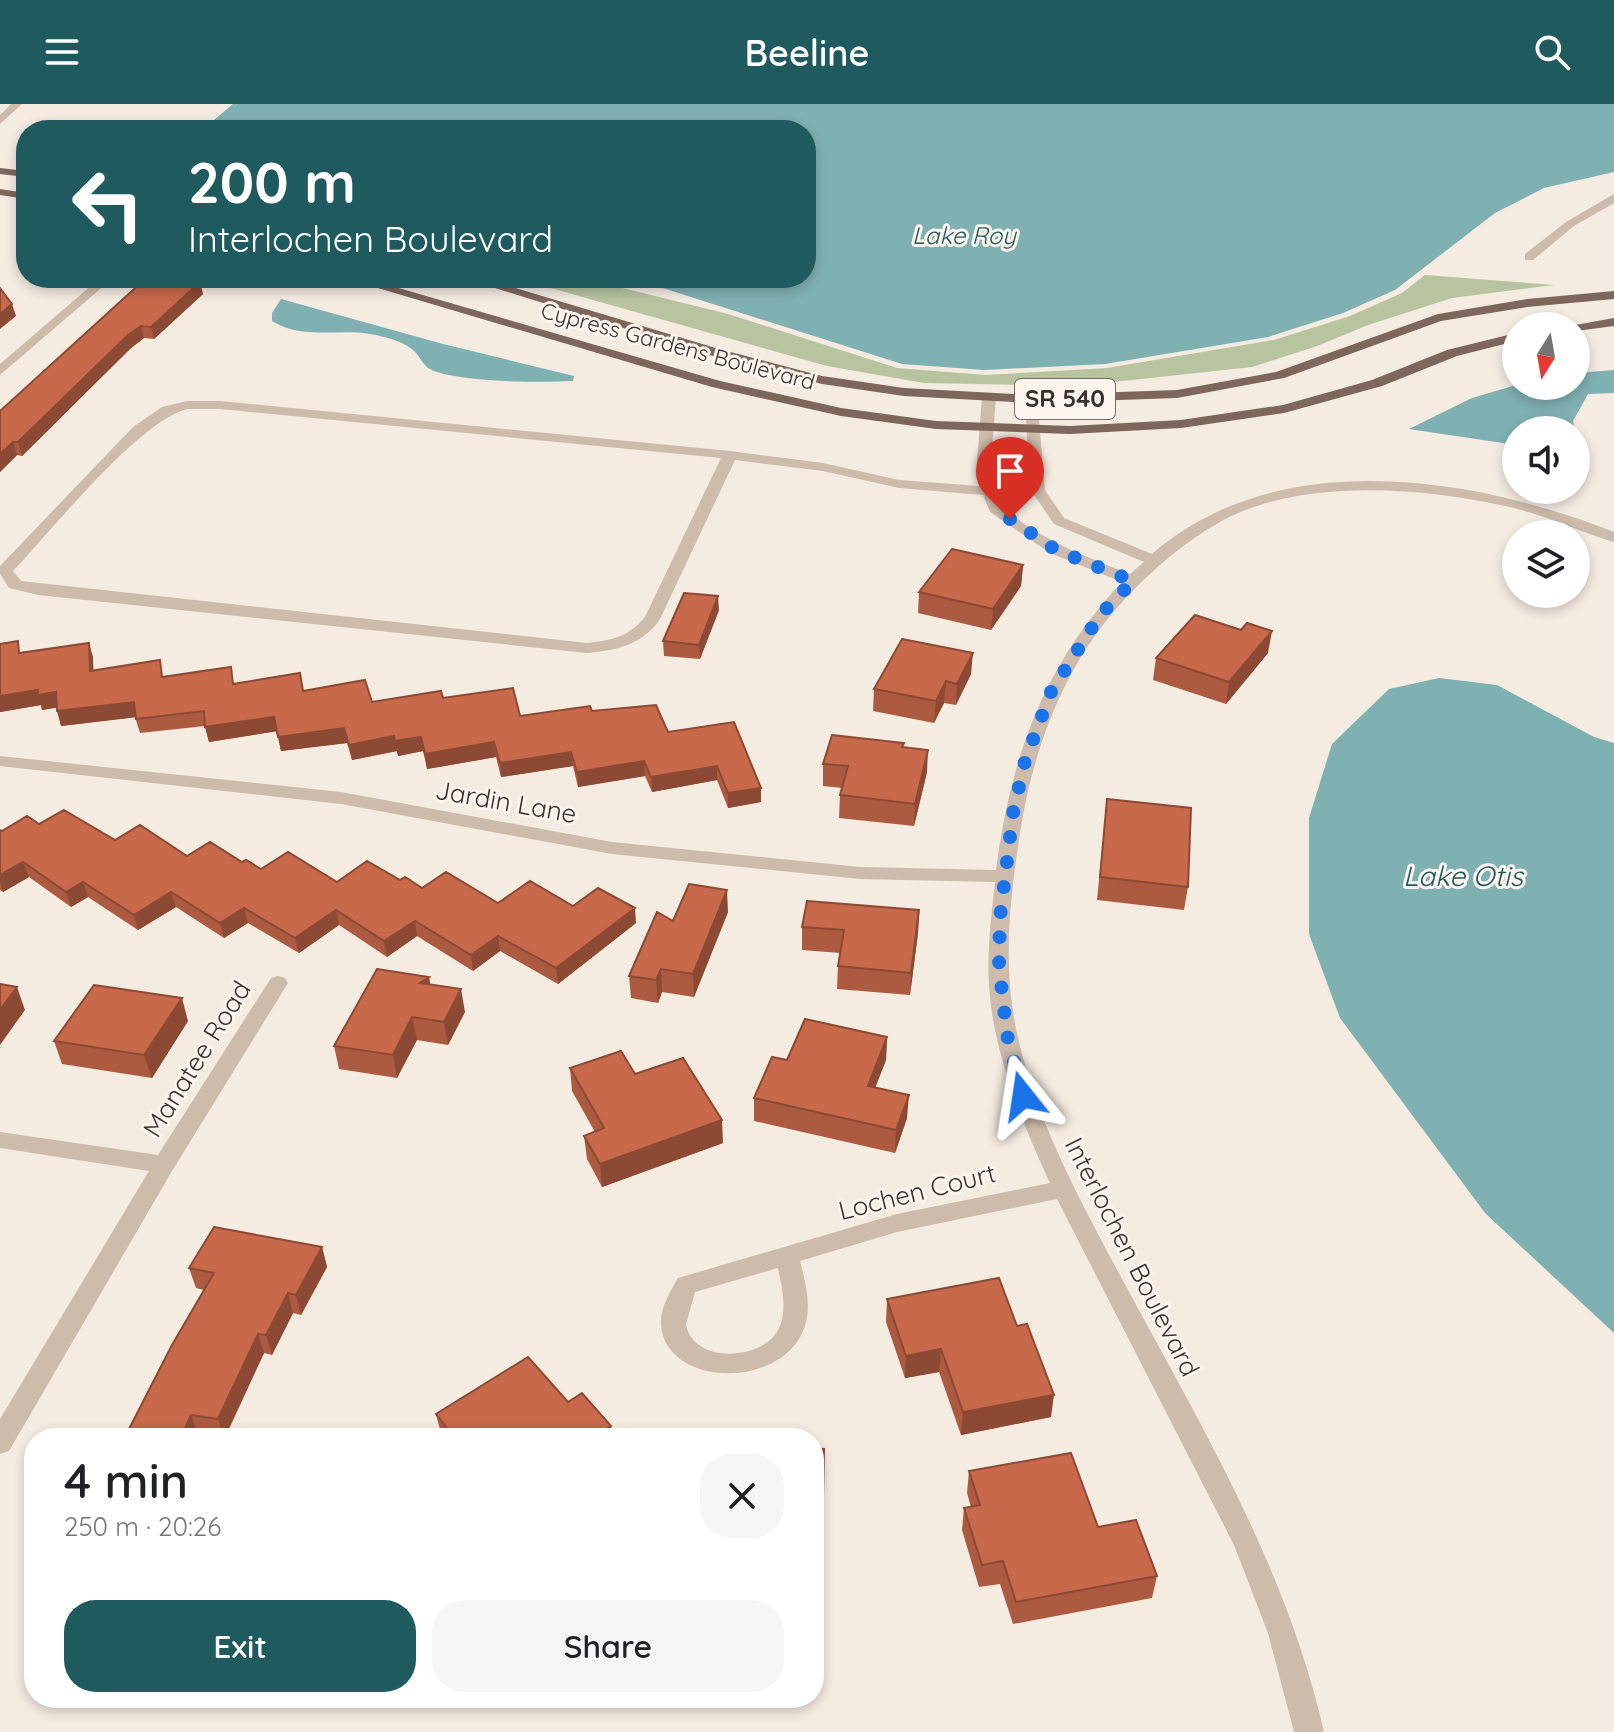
<!DOCTYPE html>
<meta charset="utf-8">
<style>
:root{--surface:#fff;--page:#f6f6f6;--text:#202124;--muted:#757577;--accent:#1f5a5e}
body{margin:0;font-family:Quicksand,sans-serif;background:var(--page);color:var(--text);height:100vh;display:flex;flex-direction:column;font-size:30px;white-space:nowrap}
*{box-sizing:border-box;margin:0}
p{font-size:26px;color:var(--muted)}
.icon{flex:none;width:44px;height:44px;fill:none;stroke:currentColor;stroke-width:2;stroke-linecap:round;stroke-linejoin:round}
.map{position:relative;flex:1;overflow:hidden}
.sheet{position:absolute;left:24px;top:1324px;width:800px;height:280px;display:flex;flex-direction:column;background:var(--surface);border-radius:32px;box-shadow:0 4px 12px #0003}
.sheet>*{flex:none}
.guide{position:absolute;left:16px;top:16px;width:800px;height:168px;border-radius:32px;box-shadow:0 4px 12px #0003;background:#1f5a5e;color:#fff;overflow:hidden}
.needle{width:52px;rotate:191deg}
.buttons{position:absolute;left:1502px;top:208px;display:grid;gap:16px}
.buttons a{display:grid;place-items:center;width:88px;height:88px;border-radius:50%;background:var(--surface);box-shadow:0 4px 12px #0003;font-size:40px}
.pin{position:absolute;display:grid;place-items:center;width:68px;height:68px;color:#fff;margin:-82px -34px;border-radius:50% 50% 50% 0;rotate:-45deg;box-shadow:0 0 8px #0007}
.pin .icon{rotate:45deg}
.me{position:absolute;width:88px;margin:-44px;rotate:345deg;stroke-linejoin:round;filter:drop-shadow(0 0 6px #0008)}
.turn{display:flex;align-items:center;gap:28px;height:168px;padding:0 40px;font-size:36px}
.turn .icon{width:104px;height:104px;stroke-width:2.5}
.turn b{display:block;font-size:56px;line-height:68px}
.round{display:grid;place-items:center;flex:none;width:84px;height:84px;border-radius:32px;background:var(--page)}
.headline{display:flex;align-items:center;justify-content:space-between;height:136px;padding:0 40px}
h1{font-size:48px;font-weight:600;line-height:60px}
.button{display:flex;gap:16px;margin-top:auto;padding:16px 40px}
.button a{flex:1;height:92px;border-radius:32px;background:var(--accent);color:#fff;font-size:32px;font-weight:600;line-height:92px;text-align:center}
.button a+a{background:var(--page);color:var(--text)}
header{display:flex;justify-content:space-between;align-items:center;height:104px;padding:0 40px;background:var(--accent);color:#fff;font-size:36px;font-weight:600}
.map>svg:first-child{display:block}
.green{fill:#b8c4a0}
.water{fill:#7fb0b2}
.lines{fill:none;stroke-linecap:round;stroke-linejoin:round}
.minor{fill:#cdbbac;fill-rule:evenodd}
.major{fill:#7d675c;fill-rule:evenodd}
.wall{fill:#ac5a40}
.shaded-wall{fill:#8c4a34}
.building{fill:#c8694b;stroke:#8c4a34;stroke-width:2}
.route{stroke:#1a73e8;stroke-width:14;stroke-dasharray:0 25.2}
.labels{text-anchor:middle;stroke-width:6;stroke-linejoin:round;paint-order:stroke}
.far-street-label{font-size:22px;fill:#3b302b;stroke:#fbf5ee}
.far-water-label{font-size:24px;font-style:italic;fill:#1f5a5e;stroke:#fbf5ee}
.shield{fill:#fbf5ee;stroke:#756b66;stroke-width:2}
.shield-label{font-size:24px;font-weight:bold;fill:#3b302b}
.street-label{font-size:26px;fill:#3b302b;stroke:#fbf5ee}
.water-label{font-size:28px;font-style:italic;fill:#1f5a5e;stroke:#fbf5ee}
</style>
<header><svg class="icon" aria-label="menu" viewBox="0 0 24 24"><path d="M4 6h16M4 12h16M4 18h16"/></svg>Beeline<svg class="icon" aria-label="search" viewBox="0 0 24 24"><circle cx="10" cy="10" r="6"/><path d="M15 15l6 6"/></svg></header>
<div class="map">
<svg width="1614" height="1628" viewBox="0 0 1614 1628">
<rect width="100%" height="100%" fill="#f4ebe1"/>
<!-- green -->
<path class="green" d="M 1425,171 L 1554,181 L 1452,194 L 1368,221 L 1317,242 L 1252,263 L 1104,279 L 1027,281 L 924,279 L 827,262 L 515,174 L 582,174 L 728,210 L 897,264 L 986,271 L 1107,264 L 1274,236 L 1350,212 L 1402,189 Z"/>
<!-- water -->
<path class="water" d="M 233,0 L 1614,0 L 1614,68 L 1544,84 L 1495,109 L 1395,186 L 1343,209 L 1268,233 L 1105,260 L 985,266 L 902,260 L 650,180 L 619,174 L 806,174 L 806,26 L 202,26 Z
M 281,195 L 443,240 L 574,272 L 573,277 C 539,279 468,278 437,268 C 423,264 423,256 415,248 C 406,238 388,234 376,231 C 342,223 303,237 272,217 L 272,209 Z
M 1614,266 L 1614,289 L 1588,290 L 1573,317 L 1575,326 L 1516,326 L 1516,341 L 1409,325 L 1472,294 L 1516,281 L 1576,282 L 1576,269 Z
M 1439,574 L 1497,581 L 1594,633 L 1614,639 L 1614,1229 L 1485,1109 L 1340,914 L 1309,830 L 1309,714 L 1332,640 L 1389,585 Z"/>
<g class="lines">
<!-- minor -->
<path class="minor" d="M 11,0 L 22,0 L 0,20 L 0,11 Z
M 1614,90 L 1614,99 L 1574,122 L 1533,156 L 1525,156 L 1525,150 L 1566,118 Z
M 100,174 L 113,174 L 0,271 L 0,260 Z
M 989,289 L 996,293 L 990,371 L 994,382 L 1030,382 L 1025,295 L 1037,292 L 1045,386 L 1064,414 L 1152,450 C 1277,341 1472,372 1614,428 L 1614,438 C 1577,427 1543,410 1505,402 C 1419,383 1299,374 1220,418 C 1183,439 1153,465 1124,496 C 1068,556 1036,636 1022,717 C 1012,777 1004,841 1012,901 C 1026,1002 1081,1098 1128,1186 C 1205,1328 1288,1469 1324,1628 L 1294,1628 L 1268,1529 L 1234,1441 L 1057,1095 L 897,1128 L 800,1157 C 805,1177 811,1198 806,1218 C 789,1287 664,1285 661,1220 C 660,1204 670,1188 678,1174 L 897,1110 L 1050,1079 C 1022,1018 994,951 989,883 C 987,848 991,813 995,778 L 860,775 L 612,750 L 341,700 L 0,662 L 0,652 L 341,688 L 612,738 L 860,763 L 996,766 C 1011,653 1043,562 1122,478 L 1050,449 L 990,408 L 983,391 L 899,384 L 823,367 L 735,356 L 659,517 C 639,542 617,546 587,549 L 38,491 L 9,484 L 0,470 L 0,462 L 133,323 L 162,303 L 187,297 L 220,297 L 730,347 L 823,359 L 899,376 L 979,382 L 976,371 L 982,293 ZM 187,305 L 220,305 L 721,354 L 645,513 C 629,533 612,536 587,539 L 21,477 L 13,467 C 51,427 139,317 187,305 ZM 998,391 L 1034,391 L 1054,420 L 1144,458 L 1130,470 C 1097,457 1010,425 998,391 ZM 778,1164 C 782,1183 788,1208 778,1226 C 762,1257 692,1260 686,1220 L 695,1188 Z
M 278,872 L 285,874 L 288,879 L 172,1067 L 9,1347 L 0,1350 L 0,1315 L 149,1067 L 0,1044 L 0,1028 L 158,1051 L 271,874 Z"/>
<!-- major -->
<path class="major" d="M 0,64 L 26,67 L 26,73 L 0,70 Z
M 0,85 L 26,89 L 26,95 L 0,91 Z
M 344,174 L 364,174 L 720,277 L 841,304 L 936,317 L 1070,322 L 1181,316 L 1283,301 L 1372,276 L 1447,246 L 1516,229 L 1516,237 L 1457,252 L 1382,282 L 1284,309 L 1181,324 L 1070,330 L 936,325 L 841,312 L 712,283 Z
M 463,174 L 482,174 L 719,245 L 822,272 L 904,284 L 1032,291 L 1177,286 L 1276,268 L 1438,210 L 1527,195 L 1614,187 L 1614,195 L 1527,203 L 1441,217 L 1284,274 L 1177,294 L 1032,299 L 904,292 L 822,280 L 709,251 Z
M 1614,214 L 1614,222 L 1576,227 L 1576,222 L 1570,222 Z"/>
</g>
<!-- wall -->
<path class="wall" d="M 200,178 L 203,190 L 154,235 L 144,234 L 131,244 L 22,352 L 17,351 L 0,368 L 0,307 Z
M 1023,461 L 1021,482 L 991,526 L 918,509 L 919,488 Z
M 719,506 L 700,555 L 664,552 L 663,537 Z
M 0,540 L 22,549 L 93,553 L 93,566 L 303,586 L 372,598 L 443,594 L 520,612 L 592,607 L 668,628 L 761,684 L 761,698 L 728,704 L 717,676 L 652,688 L 645,672 L 578,683 L 573,662 L 501,673 L 496,653 L 427,665 L 423,647 L 398,652 L 397,647 L 352,656 L 347,639 L 281,647 L 277,627 L 209,638 L 205,622 L 140,629 L 135,613 L 61,622 L 57,603 L 42,606 L 41,601 L 0,608 Z
M 1268,549 L 1226,600 L 1153,576 L 1156,554 Z
M 971,570 L 956,601 L 944,599 L 934,619 L 873,607 L 874,585 Z
M 903,643 L 927,668 L 914,722 L 839,714 L 840,691 L 842,684 L 823,682 L 823,660 Z
M 1107,695 L 1188,783 L 1184,806 L 1097,796 Z
M 39,720 L 187,752 L 242,758 L 261,765 L 337,778 L 400,776 L 422,784 L 498,799 L 573,802 L 636,819 L 558,880 L 500,847 L 473,867 L 417,832 L 387,853 L 339,821 L 299,849 L 248,819 L 224,834 L 176,803 L 138,826 L 88,793 L 71,803 L 29,773 L 3,788 L 0,786 L 0,726 L 2,727 Z
M 919,806 L 918,829 L 910,891 L 837,885 L 838,862 L 840,849 L 802,846 L 802,823 Z
M 728,808 L 694,893 L 662,888 L 658,899 L 631,894 L 629,872 L 673,817 Z
M 429,873 L 430,880 L 465,908 L 448,941 L 417,936 L 397,974 L 339,965 L 334,942 Z
M 188,917 L 152,974 L 62,960 L 54,937 Z
M 887,933 L 886,956 L 875,983 L 907,1014 L 895,1049 L 754,1017 L 754,994 L 787,956 Z
M 570,964 L 635,970 L 723,1039 L 602,1083 L 587,1055 L 584,1032 L 595,1028 L 572,987 Z
M 322,1143 L 327,1163 L 301,1211 L 293,1209 L 272,1251 L 264,1249 L 225,1334 L 198,1331 L 197,1334 L 132,1334 L 129,1325 L 204,1186 L 196,1184 L 189,1164 Z
M 887,1195 L 1051,1313 L 961,1331 L 939,1268 L 905,1274 L 886,1218 Z
M 568,1298 L 611,1322 L 612,1334 L 442,1334 L 436,1310 Z
M 814,1344 L 824,1345 L 823,1415 L 814,1415 Z
M 969,1367 L 1098,1423 L 1157,1472 L 1152,1494 L 1013,1520 L 1000,1480 L 979,1483 L 962,1426 L 964,1404 L 971,1403 L 967,1389 Z"/>
<!-- shaded-wall -->
<path class="shaded-wall" d="M 200,178 L 203,190 L 154,235 L 151,223 Z
M 12,200 L 16,212 L 0,225 L 0,210 Z
M 141,222 L 144,234 L 131,244 L 22,352 L 18,338 L 128,231 Z
M 13,338 L 17,351 L 0,368 L 0,350 Z
M 1023,461 L 1021,482 L 991,526 L 993,505 Z
M 718,492 L 719,506 L 700,555 L 699,541 Z
M 1272,527 L 1268,549 L 1226,600 L 1229,578 Z
M 89,539 L 93,553 L 94,581 L 90,567 Z
M 973,549 L 971,570 L 956,601 L 957,580 Z
M 946,577 L 944,599 L 934,619 L 936,597 Z
M 38,586 L 56,588 L 61,603 L 42,606 L 41,601 L 0,608 L 0,592 Z
M 134,598 L 138,613 L 61,622 L 57,607 Z
M 274,613 L 278,627 L 209,638 L 205,623 Z
M 344,624 L 347,639 L 281,647 L 278,633 Z
M 394,632 L 397,647 L 352,656 L 349,641 Z
M 421,633 L 423,647 L 398,652 L 395,637 Z
M 494,638 L 496,653 L 427,665 L 425,650 Z
M 928,646 L 927,668 L 914,722 L 915,700 Z
M 571,648 L 573,662 L 501,673 L 500,659 Z
M 644,657 L 645,672 L 578,683 L 577,668 Z
M 717,662 L 717,676 L 652,688 L 651,673 Z
M 761,684 L 761,698 L 728,704 L 728,689 Z
M 23,758 L 29,773 L 3,788 L 0,778 L 0,771 Z
M 83,778 L 88,793 L 71,803 L 66,788 Z
M 727,786 L 728,808 L 694,893 L 693,870 Z
M 171,788 L 176,803 L 138,826 L 134,811 Z
M 244,804 L 248,819 L 224,834 L 220,819 Z
M 635,804 L 636,819 L 558,880 L 556,864 Z
M 336,806 L 339,821 L 299,849 L 295,834 Z
M 919,806 L 918,829 L 910,891 L 911,869 Z
M 415,817 L 417,832 L 387,853 L 384,837 Z
M 498,832 L 500,847 L 473,867 L 471,851 Z
M 661,865 L 662,888 L 658,899 L 656,876 Z
M 429,873 L 433,896 L 420,879 Z
M 17,883 L 25,906 L 0,941 L 0,906 Z
M 461,885 L 465,908 L 448,941 L 444,918 Z
M 182,894 L 188,917 L 152,974 L 144,951 Z
M 412,913 L 417,936 L 397,974 L 393,951 Z
M 887,933 L 886,956 L 867,1005 L 868,982 Z
M 909,991 L 907,1014 L 895,1049 L 896,1026 Z
M 722,1016 L 723,1039 L 602,1083 L 600,1060 Z
M 322,1143 L 327,1163 L 301,1211 L 296,1191 Z
M 288,1189 L 293,1209 L 272,1251 L 266,1231 Z
M 258,1230 L 264,1249 L 224,1334 L 218,1315 Z
M 941,1245 L 939,1268 L 905,1274 L 906,1252 Z
M 1054,1291 L 1051,1313 L 961,1331 L 963,1308 Z
M 191,1311 L 198,1331 L 197,1334 L 181,1334 Z
M 611,1322 L 612,1334 L 592,1334 Z"/>
<!-- building -->
<path class="building" d="M 144,176 L 200,178 L 151,223 L 141,222 L 128,231 L 18,338 L 13,338 L 0,350 L 0,307 Z
M 0,184 L 12,200 L 0,210 Z
M 952,445 L 1023,461 L 993,505 L 919,488 Z
M 684,489 L 718,492 L 699,541 L 663,537 Z
M 1195,511 L 1241,526 L 1247,519 L 1272,527 L 1229,578 L 1156,554 Z
M 902,535 L 973,549 L 957,580 L 946,577 L 936,597 L 874,585 Z
M 18,537 L 19,549 L 89,539 L 90,567 L 160,556 L 162,573 L 231,563 L 233,580 L 300,569 L 303,587 L 365,576 L 372,598 L 441,587 L 443,594 L 513,584 L 520,612 L 590,602 L 592,607 L 656,601 L 668,628 L 734,618 L 761,684 L 728,689 L 717,662 L 651,673 L 644,657 L 577,668 L 571,648 L 500,659 L 494,638 L 425,650 L 421,633 L 395,637 L 394,632 L 349,641 L 344,624 L 278,633 L 274,613 L 205,623 L 204,607 L 136,615 L 134,598 L 57,607 L 56,588 L 38,591 L 38,586 L 0,592 L 0,540 Z
M 832,631 L 904,639 L 902,643 L 928,646 L 915,700 L 840,691 L 848,662 L 823,660 Z
M 1107,695 L 1191,704 L 1188,783 L 1100,773 Z
M 64,706 L 115,736 L 140,721 L 187,752 L 210,738 L 242,758 L 246,756 L 261,765 L 288,748 L 337,778 L 367,757 L 400,776 L 405,773 L 422,784 L 446,768 L 498,799 L 530,777 L 573,802 L 598,784 L 635,804 L 556,864 L 498,832 L 471,851 L 415,817 L 384,837 L 336,806 L 295,834 L 244,804 L 220,819 L 171,788 L 134,811 L 83,778 L 66,788 L 23,758 L 0,771 L 0,726 L 2,727 L 27,712 L 39,720 Z
M 689,780 L 727,786 L 693,870 L 661,865 L 656,876 L 629,872 L 657,808 L 673,817 Z
M 807,797 L 919,806 L 911,869 L 838,862 L 844,826 L 802,823 Z
M 377,865 L 429,873 L 420,879 L 461,885 L 444,918 L 412,913 L 393,951 L 334,942 Z
M 0,880 L 17,883 L 0,906 Z
M 94,881 L 182,894 L 144,951 L 54,937 Z
M 805,915 L 887,933 L 868,982 L 909,991 L 896,1026 L 754,994 L 772,953 L 787,956 Z
M 621,947 L 635,970 L 683,954 L 722,1016 L 600,1060 L 584,1032 L 604,1024 L 570,964 Z
M 214,1123 L 322,1143 L 296,1191 L 288,1189 L 266,1231 L 258,1230 L 218,1315 L 191,1311 L 181,1333 L 129,1325 L 172,1241 L 214,1169 L 189,1164 Z
M 999,1174 L 1017,1222 L 1027,1220 L 1054,1291 L 963,1308 L 941,1245 L 906,1252 L 887,1195 Z
M 528,1253 L 568,1298 L 582,1289 L 611,1322 L 592,1334 L 455,1334 L 436,1310 Z
M 814,1344 L 824,1345 L 823,1393 L 814,1393 Z
M 1071,1349 L 1098,1423 L 1136,1416 L 1157,1472 L 1016,1498 L 1003,1457 L 982,1461 L 964,1404 L 980,1401 L 969,1367 Z"/>
<g class="lines">
<!-- route -->
<path class="route" d="M 1010,415 L 1056,446 L 1133,477 L 1100,511 L 1051,588 L 1025,657 L 1013,709 L 1000,813 L 999,862 L 1007,931 L 1023,992"/>
</g>
<g class="labels">
<!-- far-street labels -->
<g class="far-street-label">
<text transform="translate(678 242) rotate(15)" y="8">Cypress Gardens Boulevard</text>
</g>
<!-- far-water labels -->
<g class="far-water-label">
<text x="964" y="140">Lake Roy</text>
</g>
<!-- shield labels -->
<rect class="shield" x="1015" y="275" width="100" height="40" rx="6"/>
<g class="shield-label">
<text x="1065" y="303">SR 540</text>
</g>
<!-- street labels -->
<g class="street-label">
<text transform="translate(506 698) rotate(10)" y="9">Jardin Lane</text>
<text transform="translate(197 955) rotate(-58)" y="9">Manatee Road</text>
<text transform="translate(917 1088) rotate(-14)" y="9">Lochen Court</text>
<text transform="translate(1132 1153) rotate(63)" y="9">Interlochen Boulevard</text>
</g>
<!-- water labels -->
<g class="water-label">
<text x="1463" y="782">Lake Otis</text>
</g>
</g>
</svg>
<div class="buttons">
<a><svg class="needle" viewBox="-14 -14 28 28"><path d="M0-13l5 13h-10z" fill="#e53935"/><path d="M0 13l5-13h-10z" fill="#757577"/></svg></a>
<a><svg class="icon" aria-label="sound" viewBox="0 0 24 24"><path d="M4 9h4l5-4v14l-5-4H4zM17 9q2 3 0 6"/></svg></a>
<a><svg class="icon" aria-label="layers" viewBox="0 0 24 24"><path d="M12 4l9 5-9 5-9-5zM3 14l9 5 9-5"/></svg></a>
</div>
<div class="pin" style="left:1010px;top:415px;background:#d93025"><svg class="icon" aria-label="arrive" viewBox="0 0 24 24"><path d="M6 21V4h12l-3 4 3 4H6"/></svg></div>
<svg class="me" style="left:1023px;top:992px" viewBox="-20 -20 40 40"><path d="M0-17L14 15 0 8-14 15z" fill="#1a73e8" stroke="#fff" stroke-width="4"/></svg>
<div class="guide">
<div class="turn"><svg class="icon" aria-label="left" viewBox="0 0 24 24"><path d="M17 20v-9H6M10 6l-5 5 5 5"/></svg><div><b>200 m</b>Interlochen Boulevard</div></div>
</div>
<section class="sheet">
<div class="headline"><div><h1>4 min</h1><p>250 m · 20:26</p></div><a class="round"><svg class="icon" aria-label="close" viewBox="0 0 24 24"><path d="M6 6l12 12M18 6L6 18"/></svg></a></div>
<div class="button"><a>Exit</a><a>Share</a></div>
</section>
</div>
